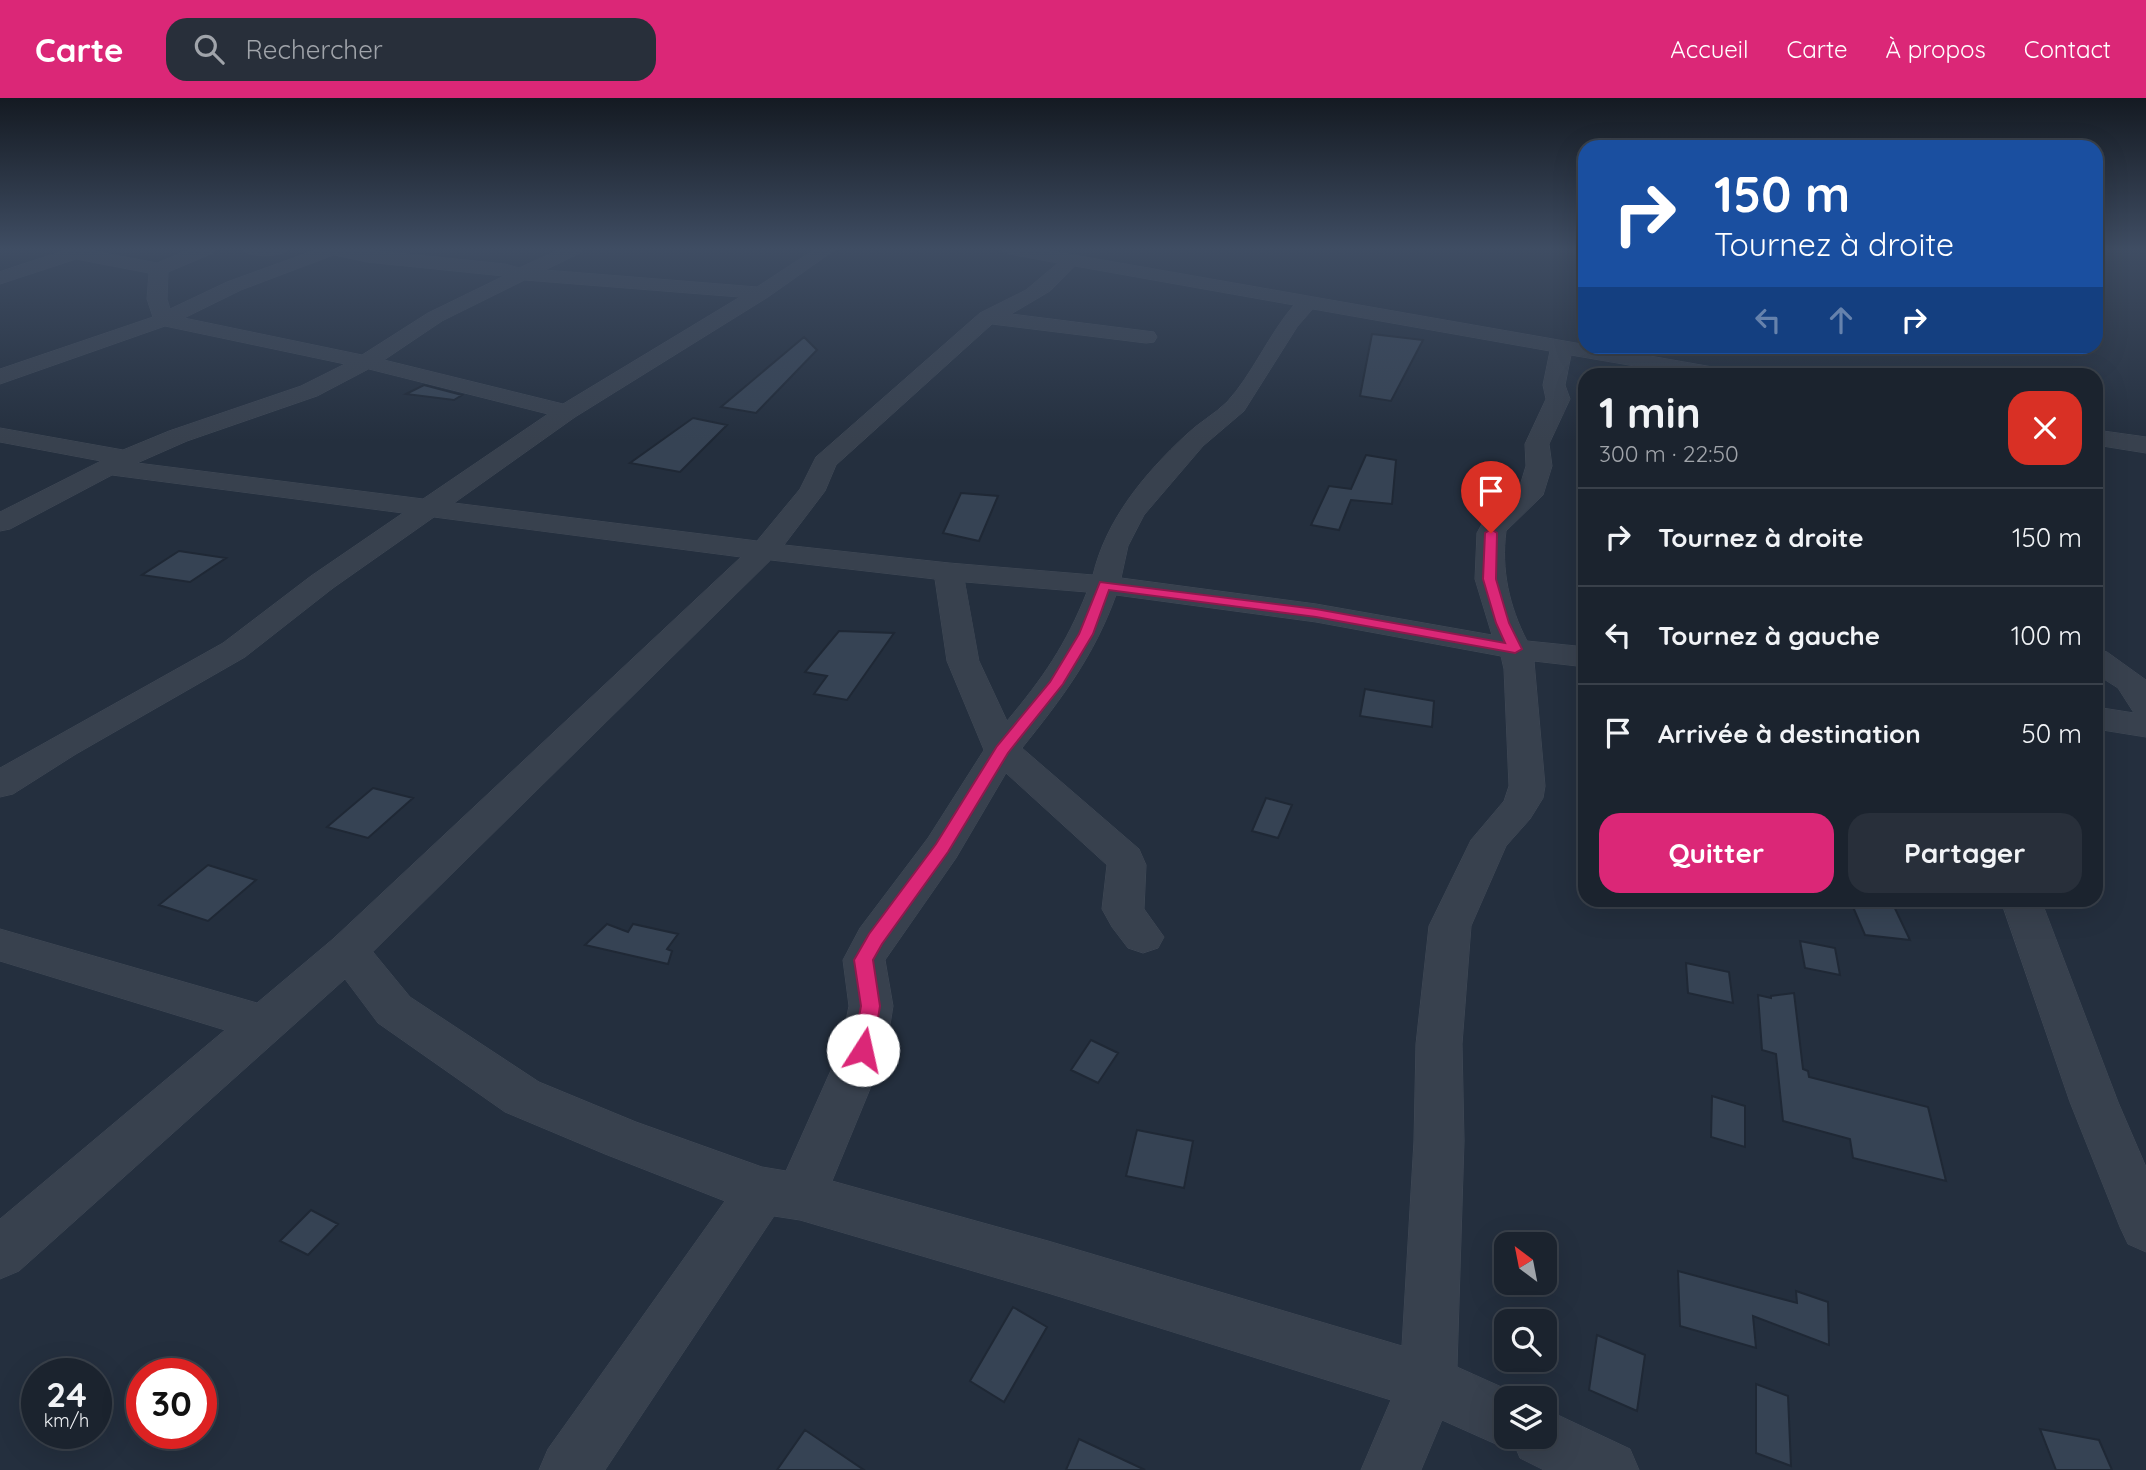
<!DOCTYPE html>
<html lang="fr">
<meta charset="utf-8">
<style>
:root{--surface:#1b232e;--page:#282f3a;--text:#f1f3f6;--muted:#a0a4aa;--line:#39404a;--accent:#db2777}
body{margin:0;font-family:Quicksand,sans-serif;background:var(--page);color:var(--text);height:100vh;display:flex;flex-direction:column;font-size:26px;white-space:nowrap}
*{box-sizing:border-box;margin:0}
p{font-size:23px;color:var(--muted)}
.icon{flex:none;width:38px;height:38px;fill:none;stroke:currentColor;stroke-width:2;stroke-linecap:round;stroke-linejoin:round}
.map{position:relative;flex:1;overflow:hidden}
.side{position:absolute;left:1578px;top:270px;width:525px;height:539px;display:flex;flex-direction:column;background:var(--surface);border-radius:21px;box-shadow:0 7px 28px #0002,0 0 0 2px var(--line)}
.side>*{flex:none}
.guide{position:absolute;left:1578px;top:42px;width:525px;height:214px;border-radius:21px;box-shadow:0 7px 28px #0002,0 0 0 2px var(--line);background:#1a4fa0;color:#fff;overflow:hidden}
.needle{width:46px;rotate:328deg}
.buttons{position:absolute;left:1494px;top:1134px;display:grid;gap:14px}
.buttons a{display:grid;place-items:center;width:63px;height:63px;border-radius:14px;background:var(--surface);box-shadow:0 7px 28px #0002,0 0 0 2px var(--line);font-size:35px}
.speed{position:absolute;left:21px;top:1260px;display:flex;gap:14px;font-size:35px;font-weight:700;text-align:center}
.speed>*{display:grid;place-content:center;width:91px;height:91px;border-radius:50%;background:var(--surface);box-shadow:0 7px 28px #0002,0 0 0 2px var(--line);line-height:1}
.speed small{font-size:18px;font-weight:400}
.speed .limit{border:10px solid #d22;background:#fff;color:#111}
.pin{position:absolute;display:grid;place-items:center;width:60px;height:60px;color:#fff;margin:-72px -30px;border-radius:50% 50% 50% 0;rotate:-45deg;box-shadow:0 0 7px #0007}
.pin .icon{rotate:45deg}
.me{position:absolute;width:77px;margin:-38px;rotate:10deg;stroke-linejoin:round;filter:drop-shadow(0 0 5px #0008)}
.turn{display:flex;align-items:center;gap:24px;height:147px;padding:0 21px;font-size:32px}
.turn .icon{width:91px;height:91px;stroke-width:2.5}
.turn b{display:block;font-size:49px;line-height:60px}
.lanes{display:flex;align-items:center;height:66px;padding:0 21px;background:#0003;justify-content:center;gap:35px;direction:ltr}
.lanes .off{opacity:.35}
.round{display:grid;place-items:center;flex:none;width:74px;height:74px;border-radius:21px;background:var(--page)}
.headline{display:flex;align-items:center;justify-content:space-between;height:119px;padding:0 21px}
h1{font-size:42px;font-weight:700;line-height:52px}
.action{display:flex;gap:14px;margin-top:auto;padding:14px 21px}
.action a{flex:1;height:80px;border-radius:21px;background:var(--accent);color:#fff;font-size:28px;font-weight:700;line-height:80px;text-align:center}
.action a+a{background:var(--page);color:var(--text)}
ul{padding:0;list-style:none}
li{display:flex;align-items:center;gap:21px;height:98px;padding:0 21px;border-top:2px solid var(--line)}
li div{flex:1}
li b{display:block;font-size:26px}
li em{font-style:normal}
header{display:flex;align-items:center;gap:42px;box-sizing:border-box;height:98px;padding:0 35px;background:var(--accent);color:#fff}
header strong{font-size:33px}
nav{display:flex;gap:38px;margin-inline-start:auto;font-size:24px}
.search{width:490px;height:63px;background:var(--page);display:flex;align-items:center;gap:18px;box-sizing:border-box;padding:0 24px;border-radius:21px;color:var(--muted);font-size:26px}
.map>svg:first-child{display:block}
.building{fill:#364354;stroke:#1f2835;stroke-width:2}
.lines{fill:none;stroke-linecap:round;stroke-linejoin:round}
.minor-casing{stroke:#414a57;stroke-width:1}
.minor{fill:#38414e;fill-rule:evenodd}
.route{fill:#db2777;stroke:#8e194d;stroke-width:2}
</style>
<header>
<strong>Carte</strong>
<div class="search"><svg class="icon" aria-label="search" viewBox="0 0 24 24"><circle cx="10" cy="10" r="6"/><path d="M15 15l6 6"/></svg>Rechercher</div>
<nav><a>Accueil</a><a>Carte</a><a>À propos</a><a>Contact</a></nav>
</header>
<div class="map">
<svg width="2146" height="1372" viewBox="0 0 2146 1372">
<rect width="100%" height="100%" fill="#242f3e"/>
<!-- building -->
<path class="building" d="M 1372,236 L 1423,242 L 1391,303 L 1360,298 Z
M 804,239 L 817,252 L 756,315 L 721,309 Z
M 424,287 L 462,297 L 454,302 L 406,296 Z
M 693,320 L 727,327 L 680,374 L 630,365 Z
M 1366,357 L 1396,362 L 1392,406 L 1351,402 L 1339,432 L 1311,427 L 1329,388 L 1351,391 Z
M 961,395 L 998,398 L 979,443 L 943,435 Z
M 179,453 L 226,460 L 190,484 L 142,477 Z
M 839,533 L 894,535 L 847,602 L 814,596 L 827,578 L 805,574 Z
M 1365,591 L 1434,603 L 1432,629 L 1360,618 Z
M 373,690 L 413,700 L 368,740 L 327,729 Z
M 1266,700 L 1292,707 L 1278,740 L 1252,733 Z
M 208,767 L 256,782 L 208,823 L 159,807 Z
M 1850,802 L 1891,802 L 1910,842 L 1865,837 Z
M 607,826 L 628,834 L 633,826 L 678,836 L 667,851 L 672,853 L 668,866 L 585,847 Z
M 1800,843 L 1835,850 L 1840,877 L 1805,870 Z
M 1686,865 L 1729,874 L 1733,905 L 1688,895 Z
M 1794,895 L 1803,971 L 1808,973 L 1809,979 L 1928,1009 L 1946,1083 L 1853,1060 L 1850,1041 L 1783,1023 L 1776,956 L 1762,952 L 1758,897 L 1771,900 L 1771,898 Z
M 1091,942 L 1118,955 L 1098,985 L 1071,972 Z
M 1712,998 L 1745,1008 L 1745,1049 L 1711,1039 Z
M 1137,1032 L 1193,1043 L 1184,1090 L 1126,1078 Z
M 311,1112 L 338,1126 L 308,1157 L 280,1143 Z
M 1678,1173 L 1797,1205 L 1796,1193 L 1828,1204 L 1829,1247 L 1753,1218 L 1756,1250 L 1680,1228 Z
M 1013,1209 L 1047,1229 L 1004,1304 L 970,1283 Z
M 1597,1237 L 1645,1257 L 1637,1313 L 1589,1292 Z
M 1756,1286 L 1788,1298 L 1791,1368 L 1756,1355 Z
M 2040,1331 L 2099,1342 L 2112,1372 L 2056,1372 Z
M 805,1332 L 864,1372 L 777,1372 Z
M 1079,1341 L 1145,1372 L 1066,1372 Z"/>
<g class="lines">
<!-- minor casing -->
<g class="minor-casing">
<path id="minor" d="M 69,151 L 95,151 L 94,153 L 157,165 L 191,151 L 216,151 L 213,155 L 168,174 L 167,201 L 170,211 L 227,184 L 318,151 L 359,151 L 505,166 L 519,170 L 560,151 L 583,151 L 580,155 L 545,172 L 757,189 L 815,151 L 836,151 L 768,199 L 575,319 L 454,405 L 757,443 L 800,391 L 816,359 L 980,215 L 1026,192 L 1058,165 L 1009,156 L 1000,151 L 1040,151 L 1724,271 L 1727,276 L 1681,276 L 1571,257 L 1565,287 L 1570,301 L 1549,346 L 1552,368 L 1543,397 L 1506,433 C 1501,472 1509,508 1527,543 L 1586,549 L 1586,569 L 1534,563 L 1545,688 L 1543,700 L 1530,721 L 1506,748 L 1471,828 L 1462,946 L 1464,1043 L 1457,1269 L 1526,1300 L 1507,1300 L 1507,1339 L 1545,1339 L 1545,1311 L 1630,1351 L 1639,1372 L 1544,1372 L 1520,1360 L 1515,1348 L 1507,1351 L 1442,1322 L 1421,1372 L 1361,1372 L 1391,1302 L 1048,1195 L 800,1122 L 774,1118 L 605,1372 L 539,1372 L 548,1351 L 725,1103 L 605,1056 L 505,1014 L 378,925 L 345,881 L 19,1173 L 0,1181 L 0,1121 L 225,932 L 0,863 L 0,831 L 257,905 L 333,841 L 741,459 L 434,419 L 333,490 L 245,559 L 76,656 L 13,696 L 0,699 L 0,670 L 223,545 L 311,478 L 403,415 L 112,377 L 10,431 L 0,433 L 0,414 L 101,363 L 0,344 L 0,330 L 123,352 L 169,333 L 301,288 L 345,266 L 165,228 L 0,286 L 0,271 L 153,219 L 147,201 L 149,175 L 76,161 L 0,186 L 0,174 ZM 334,157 L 367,164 L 504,178 L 428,215 L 362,257 L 184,220 L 241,192 ZM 1075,168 L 1294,207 C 1269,236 1252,277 1227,304 C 1215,316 1198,325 1186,337 C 1144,376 1106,422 1093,477 L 949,465 L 784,447 L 825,393 L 836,367 L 992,226 L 1146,245 L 1154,244 L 1157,239 L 1154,234 L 1146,233 L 1011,216 L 1050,193 ZM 525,182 L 740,199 L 563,306 L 384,262 L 442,223 ZM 1313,211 L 1550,253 L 1543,287 L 1546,301 L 1525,346 L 1526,368 L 1518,394 L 1483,424 L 1477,435 L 1475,481 L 1492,537 L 1316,506 L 1121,480 L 1128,448 L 1144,417 L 1203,348 L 1244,313 L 1297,229 ZM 369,271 L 548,316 L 423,401 L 137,365 L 187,343 L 317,298 ZM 771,462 L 935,481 L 947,563 L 984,652 L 928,740 L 860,830 L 843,862 L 849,908 L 840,952 L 786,1073 L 762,1069 L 636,1024 L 539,984 L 410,899 L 373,854 ZM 965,484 L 1087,494 C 1066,547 1043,580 1007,623 L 979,563 ZM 1116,497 L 1316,524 L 1501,558 L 1504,571 L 1509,688 L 1504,703 L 1471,742 L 1429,828 L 1416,946 L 1414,1043 L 1402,1248 L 1048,1143 L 832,1083 L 886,952 L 893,908 L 885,862 L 956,760 L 1006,675 L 1107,767 L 1102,811 L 1112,829 L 1128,850 L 1143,855 L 1158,850 L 1164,839 L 1144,811 L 1146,767 L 1139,751 L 1022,650 C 1062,600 1094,558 1116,497 Z
M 241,151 L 289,151 C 281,160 249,160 241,151 Z
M 2096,332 L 2146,339 L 2146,355 L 2096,347 Z
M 2096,551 L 2107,554 L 2146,582 L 2146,639 L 2096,631 L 2096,609 L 2134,615 L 2118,590 L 2096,576 Z
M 2001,802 L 2041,802 L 2118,1004 L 2146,1069 L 2146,1154 L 2128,1146 L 2120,1129 L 2070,1004 Z"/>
</g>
<!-- minor -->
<use href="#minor" class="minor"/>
</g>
<!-- sky -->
<linearGradient id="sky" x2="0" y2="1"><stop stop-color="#141a22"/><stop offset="0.44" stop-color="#3f4d63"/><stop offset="1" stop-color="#3f4d63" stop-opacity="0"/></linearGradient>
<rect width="2146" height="343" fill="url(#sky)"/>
<!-- route -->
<path class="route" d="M 1491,431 L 1497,435 L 1496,481 L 1509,525 L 1522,551 L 1515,555 L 1316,519 L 1109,492 L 1093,536 L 1063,586 L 1008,655 L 948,754 L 882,846 L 873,862 L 880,908 L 873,952 L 870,958 L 863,960 L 856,958 L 853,952 L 861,908 L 854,862 L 869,836 L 936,746 L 997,648 L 1050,584 L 1079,536 L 1100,484 L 1316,511 L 1505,545 L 1496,525 L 1483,481 L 1485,435 Z"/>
</svg>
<div class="buttons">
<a><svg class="needle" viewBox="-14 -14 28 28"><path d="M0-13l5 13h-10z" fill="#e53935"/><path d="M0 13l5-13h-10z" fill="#a0a4aa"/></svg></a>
<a><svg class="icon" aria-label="search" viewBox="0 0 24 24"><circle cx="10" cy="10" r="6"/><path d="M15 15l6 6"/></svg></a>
<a><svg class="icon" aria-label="layers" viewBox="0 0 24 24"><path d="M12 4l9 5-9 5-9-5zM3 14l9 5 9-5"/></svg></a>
</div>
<div class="speed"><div>24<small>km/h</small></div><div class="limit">30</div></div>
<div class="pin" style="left:1491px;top:435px;background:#d93025"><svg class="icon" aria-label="arrive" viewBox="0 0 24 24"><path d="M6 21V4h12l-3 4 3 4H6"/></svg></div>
<svg class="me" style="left:863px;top:952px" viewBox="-20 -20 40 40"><circle r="19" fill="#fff"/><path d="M0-13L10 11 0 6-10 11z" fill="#db2777"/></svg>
<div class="guide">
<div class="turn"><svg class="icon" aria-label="right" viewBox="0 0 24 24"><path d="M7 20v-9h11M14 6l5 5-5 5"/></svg><div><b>150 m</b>Tournez à droite</div></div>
<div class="lanes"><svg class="icon off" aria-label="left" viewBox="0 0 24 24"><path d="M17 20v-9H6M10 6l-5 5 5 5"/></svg><svg class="icon off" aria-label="ahead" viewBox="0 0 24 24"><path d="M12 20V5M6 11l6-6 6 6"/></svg><svg class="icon" aria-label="right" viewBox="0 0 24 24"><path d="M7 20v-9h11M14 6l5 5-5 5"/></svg></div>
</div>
<section class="side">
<div class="headline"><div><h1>1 min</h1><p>300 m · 22:50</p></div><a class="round" style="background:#d93025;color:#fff"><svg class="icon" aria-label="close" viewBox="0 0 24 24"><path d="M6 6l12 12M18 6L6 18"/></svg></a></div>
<ul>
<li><svg class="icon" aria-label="right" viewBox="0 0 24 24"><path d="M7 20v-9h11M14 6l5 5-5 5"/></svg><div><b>Tournez à droite</b></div><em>150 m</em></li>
<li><svg class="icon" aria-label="left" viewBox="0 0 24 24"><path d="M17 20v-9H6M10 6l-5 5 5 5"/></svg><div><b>Tournez à gauche</b></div><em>100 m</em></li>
<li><svg class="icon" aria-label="arrive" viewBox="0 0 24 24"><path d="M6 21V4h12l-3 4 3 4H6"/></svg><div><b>Arrivée à destination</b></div><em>50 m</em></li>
</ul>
<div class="action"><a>Quitter</a><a>Partager</a></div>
</section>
</div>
